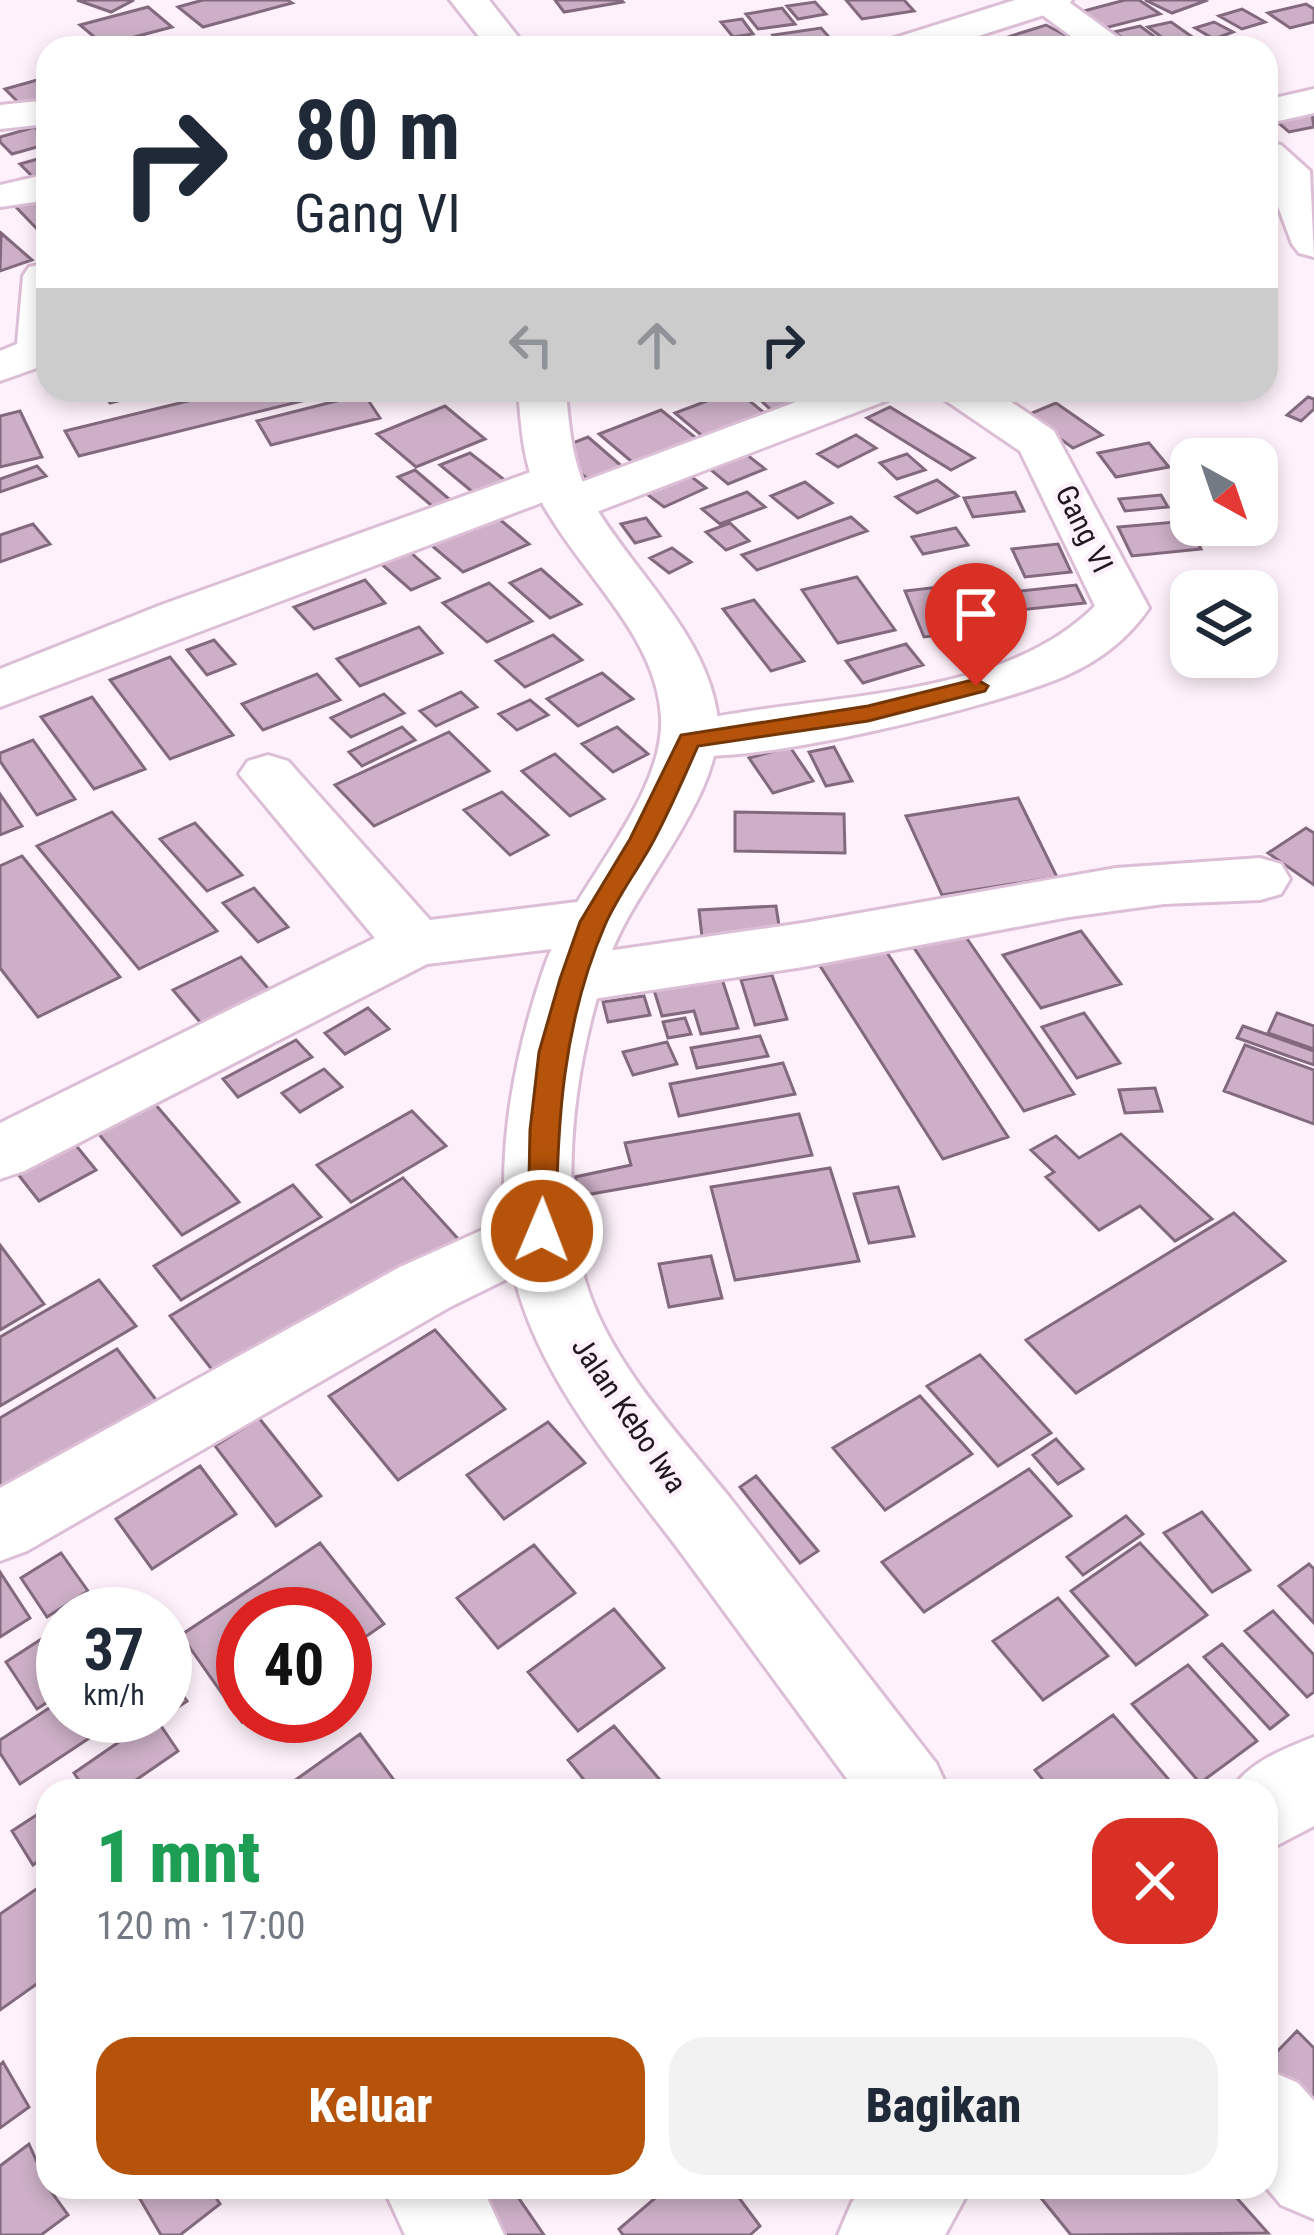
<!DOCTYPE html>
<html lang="id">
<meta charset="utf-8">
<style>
:root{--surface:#fff;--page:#f2f2f3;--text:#1f2937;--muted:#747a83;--accent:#b45309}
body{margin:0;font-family:"Roboto Condensed",sans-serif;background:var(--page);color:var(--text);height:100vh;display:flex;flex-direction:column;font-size:45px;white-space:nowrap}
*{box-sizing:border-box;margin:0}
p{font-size:39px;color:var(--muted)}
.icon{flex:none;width:66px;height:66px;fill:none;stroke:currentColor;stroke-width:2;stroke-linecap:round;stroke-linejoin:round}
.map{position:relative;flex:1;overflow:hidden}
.details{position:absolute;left:36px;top:1779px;width:1242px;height:420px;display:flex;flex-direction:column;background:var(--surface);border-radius:36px;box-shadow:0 6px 18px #0003}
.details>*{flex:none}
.banner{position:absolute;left:36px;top:36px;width:1242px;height:366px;border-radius:36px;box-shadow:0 6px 18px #0003;background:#fff;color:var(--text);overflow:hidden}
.needle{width:78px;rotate:140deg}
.buttons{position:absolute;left:1170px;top:438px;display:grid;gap:24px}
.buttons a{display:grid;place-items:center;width:108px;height:108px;border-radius:24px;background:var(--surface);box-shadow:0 6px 18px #0003;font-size:60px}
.speed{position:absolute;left:36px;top:1587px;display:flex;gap:24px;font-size:60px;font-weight:700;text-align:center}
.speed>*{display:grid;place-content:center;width:156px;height:156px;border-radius:50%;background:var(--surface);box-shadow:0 6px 18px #0003;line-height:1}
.speed small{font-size:30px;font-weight:400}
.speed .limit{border:18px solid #d22;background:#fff;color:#111}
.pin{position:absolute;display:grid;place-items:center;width:102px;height:102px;color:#fff;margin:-123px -51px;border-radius:50% 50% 50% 0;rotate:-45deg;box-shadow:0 0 12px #0007}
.pin .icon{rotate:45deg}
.me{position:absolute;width:132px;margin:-66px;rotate:1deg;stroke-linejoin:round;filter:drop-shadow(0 0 9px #0008)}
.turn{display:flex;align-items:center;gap:42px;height:252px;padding:0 60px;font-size:54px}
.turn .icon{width:156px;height:156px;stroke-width:2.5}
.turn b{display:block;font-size:84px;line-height:102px}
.lanes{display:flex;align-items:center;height:114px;padding:0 60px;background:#0003;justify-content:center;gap:60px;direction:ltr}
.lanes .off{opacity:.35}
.round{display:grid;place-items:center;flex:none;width:126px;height:126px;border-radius:36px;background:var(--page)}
.head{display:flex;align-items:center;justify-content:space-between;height:204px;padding:0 60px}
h1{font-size:72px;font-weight:800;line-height:90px;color:#1e9e55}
.cta{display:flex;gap:24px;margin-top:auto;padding:24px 60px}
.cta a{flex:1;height:138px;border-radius:36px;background:var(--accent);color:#fff;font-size:48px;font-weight:800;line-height:138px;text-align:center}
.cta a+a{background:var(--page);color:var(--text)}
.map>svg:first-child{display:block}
.building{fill:#cdb0c7;stroke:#83697e;stroke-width:3}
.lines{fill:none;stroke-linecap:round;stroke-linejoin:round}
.minor-casing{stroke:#dcbed6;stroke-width:6}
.tertiary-casing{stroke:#dcbed6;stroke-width:6}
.minor{fill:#fff;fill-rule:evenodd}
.tertiary{fill:#fff;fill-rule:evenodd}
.route{fill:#b45309;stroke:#753606;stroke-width:3}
.labels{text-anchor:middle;stroke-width:9;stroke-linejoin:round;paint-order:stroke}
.street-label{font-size:30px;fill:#21171f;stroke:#fef1fb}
</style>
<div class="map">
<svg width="1314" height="2235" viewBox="0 0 1314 2235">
<rect width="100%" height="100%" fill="#fef1fb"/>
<!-- building -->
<path class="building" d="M 77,0 L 134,0 L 111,12 Z
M 203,0 L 287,0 L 292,3 L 203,27 L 178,7 Z
M 555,0 L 621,0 L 623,2 L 564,12 Z
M 846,0 L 904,0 L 914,11 L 862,19 Z
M 1125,0 L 1139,0 L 1160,14 L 1101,29 L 1076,13 Z
M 1145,0 L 1202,0 L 1205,1 L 1172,13 Z
M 815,2 L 826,14 L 798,19 L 787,6 Z
M 1306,4 L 1314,9 L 1314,22 L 1290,28 L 1268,13 Z
M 148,7 L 172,27 L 104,45 L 80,25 Z
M 782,8 L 795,24 L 758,29 L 746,14 Z
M 1242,9 L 1265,22 L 1242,29 L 1219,16 Z
M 742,19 L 753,34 L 733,37 L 721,22 Z
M 1171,22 L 1208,48 L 1176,48 L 1148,27 Z
M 1214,22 L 1233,32 L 1214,39 L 1195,28 Z
M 1046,25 L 1067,36 L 1032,48 L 1003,48 L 992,42 Z
M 1140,26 L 1170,48 L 1136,48 L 1114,32 Z
M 821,28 L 835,44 L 784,48 L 773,35 Z
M 48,77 L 48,101 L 24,108 L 5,89 Z
M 1312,113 L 1314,127 L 1289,132 L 1275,120 Z
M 35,127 L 48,144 L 12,154 L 0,142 L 0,137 Z
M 48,156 L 48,172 L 32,176 L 20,164 Z
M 48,195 L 48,228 L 39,231 L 14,205 Z
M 1,233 L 32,260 L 0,271 Z
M 101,390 L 142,390 L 145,394 L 110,403 Z
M 233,390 L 304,390 L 310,399 L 79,456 L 65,431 Z
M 736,390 L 767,415 L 706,439 L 675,413 Z
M 750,390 L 820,390 L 823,393 L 771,410 Z
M 364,394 L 380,418 L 271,445 L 257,421 Z
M 1308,397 L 1314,399 L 1314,409 L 1301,421 L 1287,415 Z
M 1056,403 L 1102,435 L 1073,448 L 1027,415 Z
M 445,406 L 485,439 L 416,467 L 377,434 Z
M 890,407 L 974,458 L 951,470 L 867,418 Z
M 661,410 L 701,442 L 638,467 L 599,434 Z
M 20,411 L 42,457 L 0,467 L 0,416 Z
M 856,435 L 876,448 L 838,467 L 818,454 Z
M 588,437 L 625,469 L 591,482 L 555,450 Z
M 1149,443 L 1169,467 L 1116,477 L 1098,453 Z
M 742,451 L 765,469 L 728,484 L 705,465 Z
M 470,453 L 506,481 L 475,494 L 440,465 Z
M 907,454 L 925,470 L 897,479 L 880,463 Z
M 37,466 L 46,476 L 0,492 L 0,479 Z
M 415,470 L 462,510 L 445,517 L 398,477 Z
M 684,471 L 706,488 L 664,507 L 640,489 Z
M 937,480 L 958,496 L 917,513 L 896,497 Z
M 805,482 L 832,503 L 798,518 L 771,496 Z
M 747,492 L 765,507 L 720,524 L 702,509 Z
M 1015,492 L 1024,511 L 973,517 L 964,498 Z
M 1161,495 L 1168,507 L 1125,511 L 1119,499 Z
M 497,517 L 529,544 L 463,572 L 431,545 Z
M 851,517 L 867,531 L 757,570 L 742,555 Z
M 646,518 L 660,536 L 635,543 L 621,524 Z
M 1187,521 L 1201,549 L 1132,556 L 1118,527 Z
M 730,523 L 749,541 L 726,550 L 706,532 Z
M 33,524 L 50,544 L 0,562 L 0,535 Z
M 956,528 L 968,545 L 923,554 L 912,537 Z
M 1058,544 L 1071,572 L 1025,577 L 1012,549 Z
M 672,548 L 691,562 L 669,573 L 650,558 Z
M 408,550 L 439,578 L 411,590 L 379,562 Z
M 541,569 L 581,604 L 550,618 L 510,583 Z
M 857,577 L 895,630 L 838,643 L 802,590 Z
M 365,580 L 385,603 L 314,629 L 294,607 Z
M 489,583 L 532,621 L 487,642 L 443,603 Z
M 973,583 L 994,629 L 924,637 L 905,591 Z
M 1076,585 L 1085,603 L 1020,610 L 1011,592 Z
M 754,600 L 804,661 L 771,671 L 723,609 Z
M 419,627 L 442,653 L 360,686 L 337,659 Z
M 553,635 L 582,660 L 525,687 L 496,661 Z
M 214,640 L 235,664 L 207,675 L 187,650 Z
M 906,644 L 923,665 L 863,683 L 846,661 Z
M 170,657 L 233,735 L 170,759 L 110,680 Z
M 602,673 L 633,699 L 578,726 L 547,699 Z
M 317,674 L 340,700 L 263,730 L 242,704 Z
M 461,692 L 477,707 L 436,726 L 420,711 Z
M 384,694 L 404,713 L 351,737 L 331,718 Z
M 92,697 L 145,769 L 94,789 L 41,717 Z
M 530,700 L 548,715 L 517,730 L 499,714 Z
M 402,727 L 415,740 L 362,766 L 349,752 Z
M 617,727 L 648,754 L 613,772 L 582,744 Z
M 449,732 L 489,771 L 374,826 L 335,785 Z
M 33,740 L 75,799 L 37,815 L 0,761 L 0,753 Z
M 790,747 L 813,781 L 773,793 L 749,758 Z
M 834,747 L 852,781 L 826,786 L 809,752 Z
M 555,754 L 604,799 L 570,816 L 522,771 Z
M 502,792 L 548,835 L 510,855 L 464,810 Z
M 0,794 L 22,826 L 0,835 Z
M 1018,798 L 1057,877 L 942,895 L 906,816 Z
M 112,812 L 217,931 L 139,969 L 37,846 Z
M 735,812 L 844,814 L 845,853 L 735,851 Z
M 195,823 L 242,875 L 207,891 L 160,839 Z
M 1306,828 L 1314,833 L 1314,885 L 1268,853 Z
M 22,856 L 120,977 L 38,1017 L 0,968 L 0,866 Z
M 254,888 L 288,927 L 258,942 L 223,903 Z
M 776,906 L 780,932 L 702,937 L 699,910 Z
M 959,927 L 1074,1094 L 1024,1111 L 910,942 Z
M 1081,931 L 1121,984 L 1041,1008 L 1003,955 Z
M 880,942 L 1008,1137 L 943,1159 L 817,961 Z
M 241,957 L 273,994 L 205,1028 L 173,990 Z
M 772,975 L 787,1019 L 755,1025 L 741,980 Z
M 722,979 L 738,1028 L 701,1034 L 694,1011 L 662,1016 L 654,990 Z
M 644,996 L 650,1015 L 608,1022 L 603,1002 Z
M 368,1008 L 389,1029 L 345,1054 L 325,1033 Z
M 1084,1013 L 1120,1063 L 1077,1078 L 1042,1027 Z
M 1277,1013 L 1314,1026 L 1314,1049 L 1268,1033 Z
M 685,1018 L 691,1034 L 668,1038 L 663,1022 Z
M 1243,1026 L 1314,1051 L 1314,1065 L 1237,1038 Z
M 760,1036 L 768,1056 L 697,1068 L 691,1048 Z
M 296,1040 L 312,1057 L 238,1097 L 223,1079 Z
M 667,1042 L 677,1064 L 633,1075 L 623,1052 Z
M 1245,1045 L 1314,1070 L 1314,1124 L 1224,1091 Z
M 783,1063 L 795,1094 L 679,1116 L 670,1084 Z
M 324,1069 L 342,1087 L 300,1112 L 282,1093 Z
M 1155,1088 L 1162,1111 L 1125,1113 L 1119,1090 Z
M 149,1097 L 239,1202 L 182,1235 L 93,1127 Z
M 412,1111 L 446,1146 L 351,1202 L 317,1165 Z
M 799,1114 L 812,1155 L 580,1196 L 575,1177 L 631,1165 L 625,1143 Z
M 1121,1134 L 1212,1219 L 1175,1241 L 1140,1206 L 1099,1230 L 1046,1177 L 1054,1172 L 1031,1150 L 1056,1136 L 1079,1158 Z
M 74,1143 L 96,1170 L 39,1201 L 17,1173 Z
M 830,1168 L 859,1261 L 735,1280 L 711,1187 Z
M 403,1178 L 460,1241 L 224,1385 L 170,1316 Z
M 293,1185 L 321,1217 L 181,1300 L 154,1266 Z
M 898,1187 L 914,1236 L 869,1243 L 854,1194 Z
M 1234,1213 L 1285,1261 L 1076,1393 L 1026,1340 Z
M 0,1245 L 44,1304 L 0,1330 Z
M 711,1256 L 722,1298 L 669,1307 L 659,1264 Z
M 99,1280 L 136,1326 L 0,1406 L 0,1337 Z
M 435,1330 L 505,1409 L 398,1480 L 329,1396 Z
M 117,1349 L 164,1410 L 0,1510 L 0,1418 Z
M 980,1355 L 1051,1433 L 998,1466 L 927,1386 Z
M 920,1396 L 972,1454 L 885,1510 L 833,1448 Z
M 259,1418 L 321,1496 L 276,1526 L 215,1446 Z
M 548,1422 L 585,1463 L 504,1519 L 467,1475 Z
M 1056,1439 L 1083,1469 L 1058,1484 L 1033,1455 Z
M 200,1466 L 236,1514 L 152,1569 L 116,1519 Z
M 1029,1469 L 1071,1516 L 924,1612 L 882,1562 Z
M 756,1476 L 818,1551 L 800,1563 L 740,1487 Z
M 1202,1512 L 1250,1570 L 1212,1592 L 1164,1533 Z
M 1126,1516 L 1143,1534 L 1083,1575 L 1067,1557 Z
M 320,1543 L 384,1624 L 345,1651 L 345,1614 L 243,1614 L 243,1716 L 250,1716 L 242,1722 L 181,1635 Z
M 1140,1543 L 1207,1615 L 1136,1665 L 1071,1591 Z
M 534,1545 L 575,1593 L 498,1648 L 457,1598 Z
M 61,1553 L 88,1591 L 47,1617 L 21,1578 Z
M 1309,1564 L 1314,1569 L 1314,1623 L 1279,1586 Z
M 0,1572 L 30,1618 L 0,1637 Z
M 1058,1598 L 1108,1656 L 1043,1700 L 993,1641 Z
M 614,1609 L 664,1668 L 578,1731 L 528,1672 Z
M 1273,1611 L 1314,1655 L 1314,1692 L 1307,1697 L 1245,1631 Z
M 63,1625 L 63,1692 L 37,1709 L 6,1662 Z
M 1222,1644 L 1288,1715 L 1270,1729 L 1204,1657 Z
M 1188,1665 L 1257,1741 L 1200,1783 L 1132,1704 Z
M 165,1670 L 187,1701 L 165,1716 Z
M 63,1699 L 63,1716 L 112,1716 L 115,1721 L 20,1784 L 0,1753 L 0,1740 Z
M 1113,1715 L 1177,1789 L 1052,1791 L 1035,1770 Z
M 155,1717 L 178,1751 L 120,1791 L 86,1791 L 74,1773 Z
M 614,1726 L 666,1787 L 660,1791 L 593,1791 L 568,1760 Z
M 360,1734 L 402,1791 L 280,1791 Z
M 41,1812 L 48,1823 L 48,1854 L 33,1865 L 12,1831 Z
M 48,1881 L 48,1976 L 0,2010 L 0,1914 Z
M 1297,2031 L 1314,2048 L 1314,2140 L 1266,2090 L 1266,2063 Z
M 3,2062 L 29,2107 L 0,2128 L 0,2065 Z
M 29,2144 L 48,2187 L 68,2215 L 41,2235 L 0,2235 L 0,2166 Z
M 133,2187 L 209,2187 L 220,2204 L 180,2235 L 161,2235 Z
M 470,2187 L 511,2187 L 544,2235 L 484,2235 Z
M 668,2187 L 731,2187 L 760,2226 L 750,2235 L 623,2235 L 619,2229 Z
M 1032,2187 L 1227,2187 L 1268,2233 L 1071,2235 Z"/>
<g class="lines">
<!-- minor casing -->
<g class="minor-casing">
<path id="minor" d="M 450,0 L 489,0 L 527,48 L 488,48 Z
M 1022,0 L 1066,0 L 1132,48 L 1087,48 Z
M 1314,89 L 1314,113 L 1266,124 L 1266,100 Z
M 48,100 L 48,124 L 0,129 L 0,105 Z
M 1266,142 L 1281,145 L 1310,171 L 1314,257 L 1299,253 L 1292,244 L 1266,174 Z
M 48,174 L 48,200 L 0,207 L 0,185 Z
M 48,263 L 48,364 L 0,381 L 0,351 L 17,344 L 23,276 L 29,267 Z
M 828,390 L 895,390 L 888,400 L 586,516 L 568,520 L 550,516 L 543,505 L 546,501 L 0,707 L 0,669 L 161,605 L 539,469 L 557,465 L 575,469 L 579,483 Z
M 938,390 L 994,390 L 1054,431 L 1149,608 C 1128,639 1099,661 1065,676 C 997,706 736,771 670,753 L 662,740 L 670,727 C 801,691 993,708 1095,606 L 1020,451 L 945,400 Z
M 268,755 L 288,761 L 430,920 L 593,900 L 615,907 L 623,922 L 615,937 L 593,944 L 427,964 L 24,1171 L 0,1179 L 0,1123 L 375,938 L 239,774 L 248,761 Z
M 1260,858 L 1281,864 L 1290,879 L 1281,894 L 1260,900 L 1164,904 L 1069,917 L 803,967 L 573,1002 L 551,995 L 542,979 L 551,963 L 573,956 L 803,923 L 1116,868 Z
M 542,1203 L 566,1212 L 576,1231 L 566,1250 L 450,1307 L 27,1551 L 0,1561 L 0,1488 L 400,1267 Z
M 1314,1737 L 1314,1826 L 1266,1851 L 1266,1791 L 1232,1791 C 1244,1764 1288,1747 1314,1737 Z
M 1266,2069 L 1298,2083 L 1314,2101 L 1314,2219 L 1281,2205 L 1266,2187 Z
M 383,2187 L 482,2187 L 504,2235 L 405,2235 Z"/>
</g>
<!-- tertiary casing -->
<g class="tertiary-casing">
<path id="tertiary" d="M 1015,0 L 1072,0 L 1066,8 L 941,48 L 883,48 L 888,40 Z
M 518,390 L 566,390 C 569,429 573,469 593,503 C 632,570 705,633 717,713 C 728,792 634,885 609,959 C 576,1057 557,1179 585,1280 C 609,1362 678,1433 730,1498 C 799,1586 867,1675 936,1763 L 949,1791 L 856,1791 C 797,1711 738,1630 679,1550 C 618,1469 541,1381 515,1280 C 490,1180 511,1064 544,968 C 571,889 666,798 661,716 C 656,632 574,568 539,496 C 523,463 521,426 518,390 Z
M 864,2187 L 971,2187 L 945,2235 L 838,2235 L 852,2202 Z"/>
</g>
<!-- minor -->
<use href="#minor" class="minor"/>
<!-- tertiary -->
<use href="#tertiary" class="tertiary"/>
</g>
<!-- route -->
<path class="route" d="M 976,679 L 988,686 L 985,691 L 868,721 L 698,746 C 684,777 671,808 655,838 C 640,867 618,895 605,925 C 562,1024 557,1125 556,1231 L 552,1239 L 532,1239 L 528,1231 L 530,1130 L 539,1052 L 560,979 L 580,922 L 630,839 L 681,735 L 868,706 Z"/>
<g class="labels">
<!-- street labels -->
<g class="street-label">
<text transform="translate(1084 529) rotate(64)" y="10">Gang VI</text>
<text transform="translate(629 1415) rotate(56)" y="10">Jalan Kebo Iwa</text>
</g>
</g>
</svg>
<div class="buttons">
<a><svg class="needle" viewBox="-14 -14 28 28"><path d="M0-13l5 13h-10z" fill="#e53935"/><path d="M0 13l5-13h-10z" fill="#747a83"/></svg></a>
<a><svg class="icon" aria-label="layers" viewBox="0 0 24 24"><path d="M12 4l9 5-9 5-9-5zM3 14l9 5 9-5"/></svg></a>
</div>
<div class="speed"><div>37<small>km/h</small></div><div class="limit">40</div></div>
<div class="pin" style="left:976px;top:686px;background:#d93025"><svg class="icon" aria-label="arrive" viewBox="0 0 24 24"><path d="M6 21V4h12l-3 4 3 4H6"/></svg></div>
<svg class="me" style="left:542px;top:1231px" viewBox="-20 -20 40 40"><circle r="17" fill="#b45309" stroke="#fff" stroke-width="3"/><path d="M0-11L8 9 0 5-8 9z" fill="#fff"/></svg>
<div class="banner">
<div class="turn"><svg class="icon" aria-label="right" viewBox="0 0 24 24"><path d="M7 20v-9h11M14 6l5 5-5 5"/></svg><div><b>80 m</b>Gang VI</div></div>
<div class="lanes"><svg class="icon off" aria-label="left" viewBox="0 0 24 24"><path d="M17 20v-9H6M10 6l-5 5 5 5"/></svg><svg class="icon off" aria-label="ahead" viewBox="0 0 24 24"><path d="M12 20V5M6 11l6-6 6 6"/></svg><svg class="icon" aria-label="right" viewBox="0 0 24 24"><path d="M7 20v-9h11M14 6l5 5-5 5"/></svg></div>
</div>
<section class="details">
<div class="head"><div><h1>1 mnt</h1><p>120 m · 17:00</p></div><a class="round" style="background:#d93025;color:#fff"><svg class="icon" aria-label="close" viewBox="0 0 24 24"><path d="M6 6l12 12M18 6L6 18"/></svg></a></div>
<div class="cta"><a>Keluar</a><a>Bagikan</a></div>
</section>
</div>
